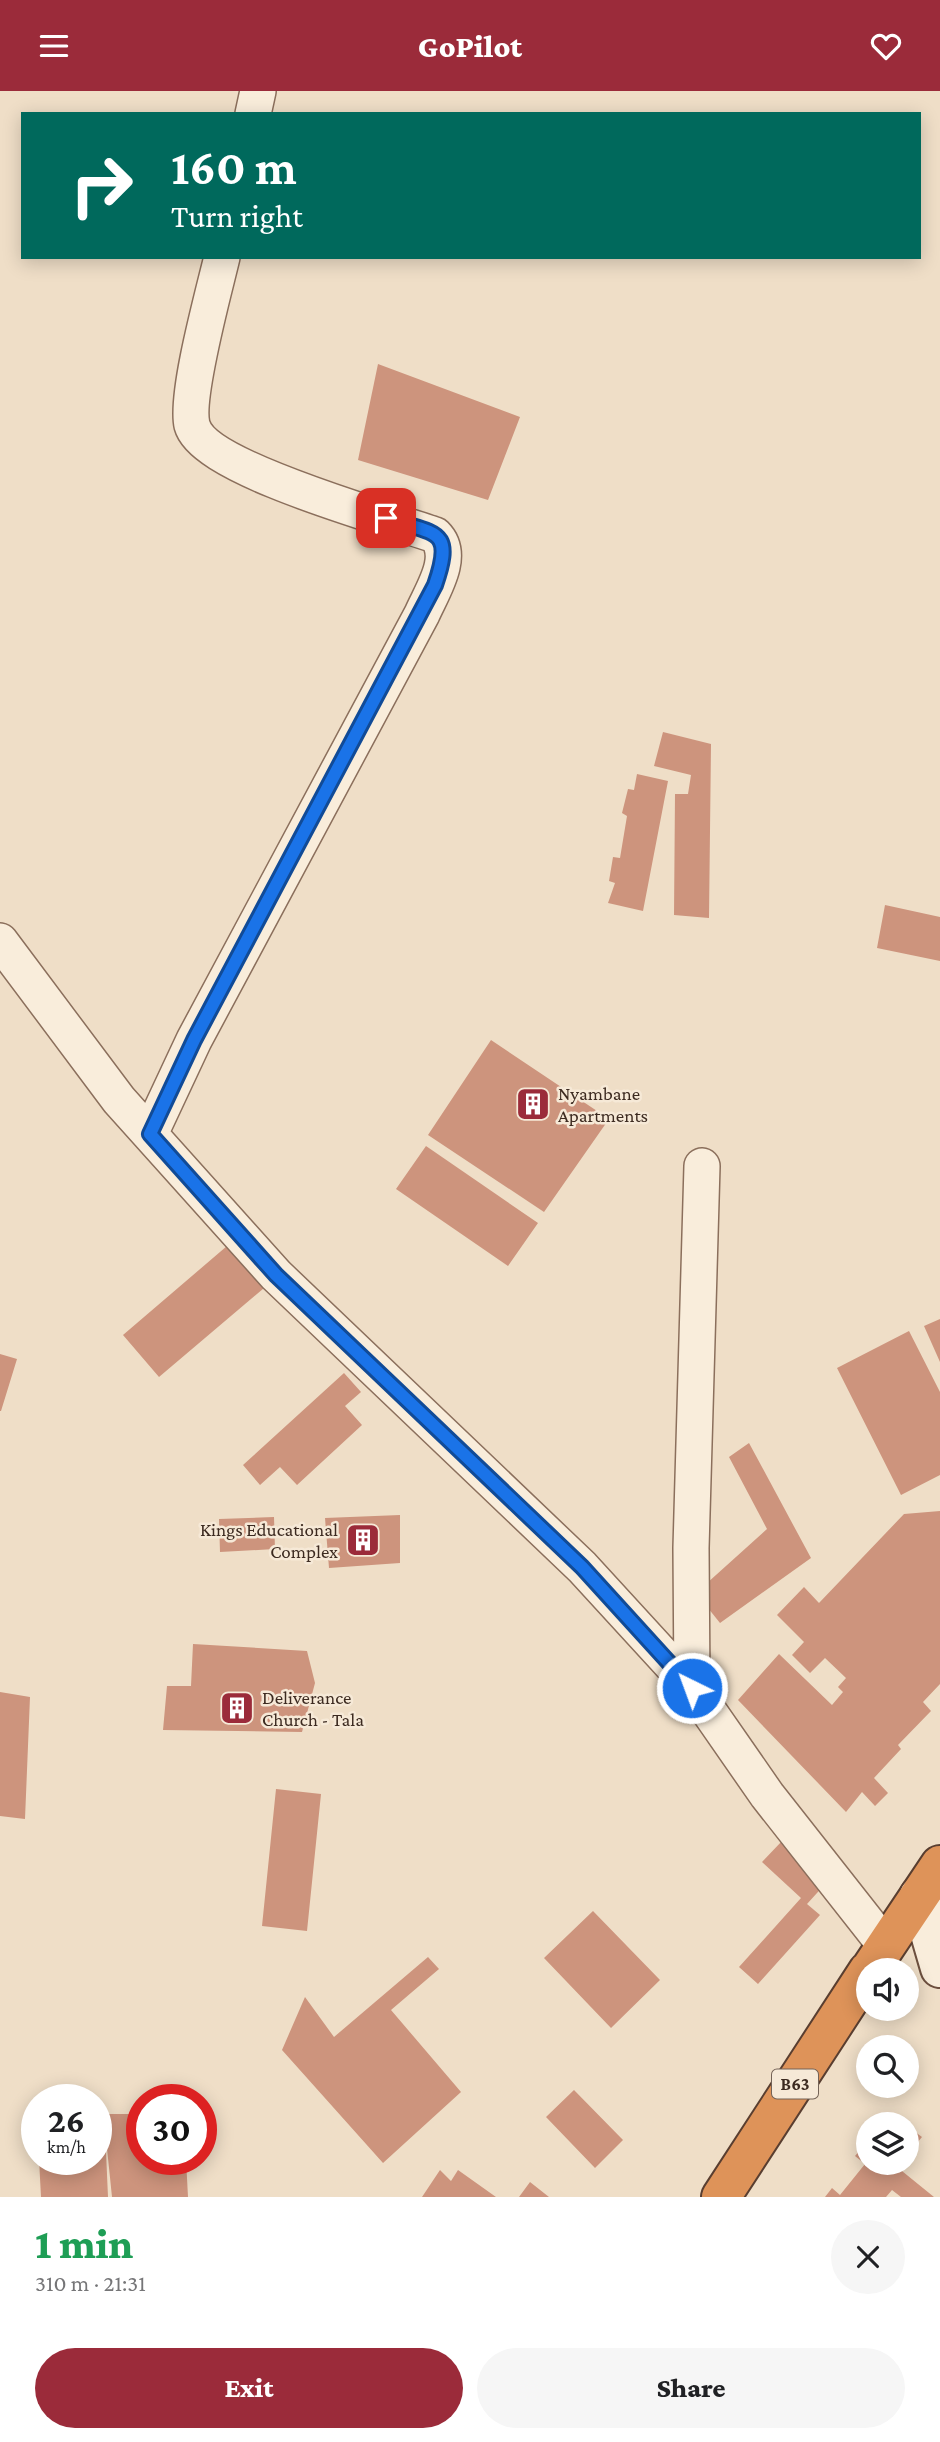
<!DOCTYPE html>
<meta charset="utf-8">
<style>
:root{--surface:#fff;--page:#f6f6f6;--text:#202124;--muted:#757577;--accent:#9b2b3a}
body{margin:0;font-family:"Crimson Pro",serif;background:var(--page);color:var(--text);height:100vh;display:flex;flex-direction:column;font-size:26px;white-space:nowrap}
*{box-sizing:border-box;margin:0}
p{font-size:23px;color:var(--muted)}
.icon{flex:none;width:38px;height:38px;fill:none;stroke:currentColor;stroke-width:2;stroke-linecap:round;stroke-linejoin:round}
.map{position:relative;height:2106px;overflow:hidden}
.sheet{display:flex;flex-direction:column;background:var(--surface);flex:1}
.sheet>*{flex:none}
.guide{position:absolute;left:21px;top:21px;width:900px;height:147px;border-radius:0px;box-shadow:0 4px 18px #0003;background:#00695c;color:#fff;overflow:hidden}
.fabs{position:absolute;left:856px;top:1867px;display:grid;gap:14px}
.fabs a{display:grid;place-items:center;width:63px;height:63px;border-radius:50%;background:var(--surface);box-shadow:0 4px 18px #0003;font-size:35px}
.speed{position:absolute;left:21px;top:1993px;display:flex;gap:14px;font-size:35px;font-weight:700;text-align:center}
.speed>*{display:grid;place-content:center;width:91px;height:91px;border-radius:50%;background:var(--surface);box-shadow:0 4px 18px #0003;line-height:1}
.speed small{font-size:18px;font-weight:400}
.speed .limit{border:10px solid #d22;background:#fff;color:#111}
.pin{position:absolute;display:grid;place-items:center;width:60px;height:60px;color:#fff;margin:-30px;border-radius:14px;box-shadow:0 4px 10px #0006}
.me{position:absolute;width:77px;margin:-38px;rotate:318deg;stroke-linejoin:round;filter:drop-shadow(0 0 5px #0008)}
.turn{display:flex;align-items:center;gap:24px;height:147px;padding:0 35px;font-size:32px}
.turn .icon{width:91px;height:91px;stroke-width:2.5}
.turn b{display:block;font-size:49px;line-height:60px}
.round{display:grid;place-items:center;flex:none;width:74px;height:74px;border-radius:37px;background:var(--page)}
.summary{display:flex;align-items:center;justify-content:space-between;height:119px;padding:0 35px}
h1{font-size:42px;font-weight:800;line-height:52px;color:#1e9e55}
.button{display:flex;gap:14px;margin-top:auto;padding:14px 35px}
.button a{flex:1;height:80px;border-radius:42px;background:var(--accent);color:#fff;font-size:28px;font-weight:800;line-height:80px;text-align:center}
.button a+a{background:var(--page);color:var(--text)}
header{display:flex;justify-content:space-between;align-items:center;height:91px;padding:0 35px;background:var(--accent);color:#fff;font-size:32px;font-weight:800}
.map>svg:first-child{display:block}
.building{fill:#cd947d}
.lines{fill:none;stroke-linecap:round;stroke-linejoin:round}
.street-casing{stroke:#8b6f5c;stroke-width:38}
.secondary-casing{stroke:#6d503f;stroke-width:42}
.highway-casing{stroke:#593e30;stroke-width:42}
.street{stroke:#f9eddb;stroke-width:35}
.secondary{stroke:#f9eddb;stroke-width:38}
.highway{stroke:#de9359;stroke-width:38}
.route-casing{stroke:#114b97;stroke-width:18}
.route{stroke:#1a73e8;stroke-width:12}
.labels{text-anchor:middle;stroke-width:5;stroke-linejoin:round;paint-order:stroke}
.shield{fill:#f6e9d7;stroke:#746357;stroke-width:2}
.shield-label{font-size:18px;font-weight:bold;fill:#3c2a20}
.poi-label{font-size:19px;fill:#3c2a20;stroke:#f6e9d7;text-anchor:start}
</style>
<header><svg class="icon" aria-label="menu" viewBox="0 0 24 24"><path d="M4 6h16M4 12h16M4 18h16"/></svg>GoPilot<svg class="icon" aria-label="heart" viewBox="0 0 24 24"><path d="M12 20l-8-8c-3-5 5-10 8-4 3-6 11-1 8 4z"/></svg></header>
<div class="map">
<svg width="940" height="2106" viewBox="0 0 940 2106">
<rect width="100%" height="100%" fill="#efdec7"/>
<!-- building -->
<path class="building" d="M 378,273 L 520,326 L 488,409 L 358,369 Z
M 663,641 L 711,653 L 709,827 L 674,824 L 675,703 L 688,703 L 691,684 L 654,675 Z
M 637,683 L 668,690 L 643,820 L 608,812 L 615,792 L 609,790 L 613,766 L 620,767 L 627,725 L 622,722 L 628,698 L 634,699 Z
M 885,814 L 940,826 L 940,870 L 877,857 Z
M 491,949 L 609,1028 L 544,1121 L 428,1044 Z
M 426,1055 L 538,1132 L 508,1175 L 396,1098 Z
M 234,1149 L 270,1192 L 159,1286 L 123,1244 Z
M 940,1228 L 940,1271 L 924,1235 Z
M 909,1240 L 940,1301 L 940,1384 L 901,1404 L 837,1277 Z
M 0,1263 L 17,1268 L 1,1320 L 0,1320 Z
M 344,1282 L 361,1301 L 345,1315 L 362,1334 L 297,1394 L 280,1376 L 260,1394 L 243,1374 Z
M 749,1352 L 811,1467 L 720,1532 L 696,1502 L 767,1438 L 729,1366 Z
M 940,1420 L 940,1593 L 923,1611 L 931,1620 L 898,1654 L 901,1658 L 874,1687 L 888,1702 L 875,1715 L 862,1701 L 846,1721 L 738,1609 L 779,1563 L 832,1614 L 843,1601 L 838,1596 L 846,1587 L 825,1567 L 810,1582 L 792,1564 L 804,1551 L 777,1524 L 804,1496 L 819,1512 L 904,1423 Z
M 400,1424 L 400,1472 L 329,1477 L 325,1427 Z
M 274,1426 L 275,1458 L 220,1461 L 219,1428 Z
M 193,1553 L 307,1560 L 315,1592 L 302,1641 L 163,1639 L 167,1595 L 191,1595 Z
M 0,1601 L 30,1606 L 25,1728 L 0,1725 Z
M 276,1698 L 321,1703 L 307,1840 L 262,1835 Z
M 782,1750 L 827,1791 L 807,1813 L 820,1824 L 758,1893 L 739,1876 L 801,1807 L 762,1771 Z
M 593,1820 L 660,1889 L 611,1937 L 544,1867 Z
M 428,1866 L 439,1878 L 391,1919 L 461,2001 L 383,2072 L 282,1959 L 305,1906 L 334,1946 Z
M 574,1999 L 623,2049 L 595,2077 L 546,2026 Z
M 891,2022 L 906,2034 L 881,2034 Z
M 96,2023 L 142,2023 L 142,2068 L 186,2068 L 188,2106 L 112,2106 L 105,2038 L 108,2106 L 41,2106 L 39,2068 L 96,2068 Z
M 906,2034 L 922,2046 L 906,2065 Z
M 868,2050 L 868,2072 L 900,2072 L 897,2076 L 934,2106 L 901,2106 L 892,2099 L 886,2106 L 825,2106 L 832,2097 L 840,2104 L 865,2073 L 855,2065 Z
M 440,2079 L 451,2090 L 458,2079 L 496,2106 L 422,2106 Z
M 530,2091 L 549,2106 L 519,2106 Z"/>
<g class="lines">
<!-- street casing -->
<g class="street-casing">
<path id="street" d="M 253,23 L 258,0
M 0,850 L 119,1009 L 276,1184 L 582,1476 L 692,1596 L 767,1704 L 885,1854
M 150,1043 L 194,949 L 422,523 C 432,500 456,465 435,444 C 389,428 204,378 192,334 C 185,304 214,200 222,166
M 692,1596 L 691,1457 L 702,1075"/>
</g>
<!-- secondary casing -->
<g class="secondary-casing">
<path id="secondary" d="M 919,1805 L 940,1877"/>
</g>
<!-- highway casing -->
<g class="highway-casing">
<path id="highway" d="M 869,1880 L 940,1774
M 721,2106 L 868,1880"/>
</g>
<!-- street -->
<use href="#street" class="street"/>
<!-- secondary -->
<use href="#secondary" class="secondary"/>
<!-- highway -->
<use href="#highway" class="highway"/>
</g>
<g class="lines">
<!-- route casing -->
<g class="route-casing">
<path id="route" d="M 386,427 C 435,444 455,436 435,494 L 194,949 L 150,1043 L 276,1184 L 582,1476 L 692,1597"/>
</g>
<!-- route -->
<use href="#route" class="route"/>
</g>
<!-- icons -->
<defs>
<g id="building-square" transform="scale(1.75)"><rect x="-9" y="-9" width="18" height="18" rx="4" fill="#9b2b3a" stroke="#f6e9d7"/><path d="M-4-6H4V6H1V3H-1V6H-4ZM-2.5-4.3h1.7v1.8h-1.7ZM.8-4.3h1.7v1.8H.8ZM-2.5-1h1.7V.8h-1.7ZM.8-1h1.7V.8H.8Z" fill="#fff"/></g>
</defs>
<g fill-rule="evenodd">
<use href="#building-square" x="533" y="1013"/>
<use href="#building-square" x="363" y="1449"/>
<use href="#building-square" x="237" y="1617"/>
</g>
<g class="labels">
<!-- shield labels -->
<rect class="shield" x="772" y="1978.5" width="46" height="29" rx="5"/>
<g class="shield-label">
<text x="795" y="1999">B63</text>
</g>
<!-- poi labels -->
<g class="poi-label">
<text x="558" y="1009">Nyambane<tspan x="558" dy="22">Apartments</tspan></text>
<text x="338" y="1445" text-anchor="end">Kings Educational<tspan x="338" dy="22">Complex</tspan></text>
<text x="262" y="1613">Deliverance<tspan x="262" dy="22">Church - Tala</tspan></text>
</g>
</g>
</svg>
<div class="fabs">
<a><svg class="icon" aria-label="sound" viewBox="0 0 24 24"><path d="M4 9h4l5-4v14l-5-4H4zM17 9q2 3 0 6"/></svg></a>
<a><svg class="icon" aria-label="search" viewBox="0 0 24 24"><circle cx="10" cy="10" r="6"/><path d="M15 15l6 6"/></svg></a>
<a><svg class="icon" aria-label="layers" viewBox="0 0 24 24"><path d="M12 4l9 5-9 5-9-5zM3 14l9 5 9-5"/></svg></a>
</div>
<div class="speed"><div>26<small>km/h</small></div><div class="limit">30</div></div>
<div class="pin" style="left:386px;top:427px;background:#d93025"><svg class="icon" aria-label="arrive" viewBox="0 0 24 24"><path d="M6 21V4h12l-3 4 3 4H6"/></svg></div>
<svg class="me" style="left:692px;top:1597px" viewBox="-20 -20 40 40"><circle r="17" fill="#1a73e8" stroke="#fff" stroke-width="3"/><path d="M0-11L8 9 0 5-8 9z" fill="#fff"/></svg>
<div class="guide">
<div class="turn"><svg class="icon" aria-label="right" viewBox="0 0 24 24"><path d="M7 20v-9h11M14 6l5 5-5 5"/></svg><div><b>160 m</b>Turn right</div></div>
</div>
</div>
<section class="sheet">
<div class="summary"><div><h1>1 min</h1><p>310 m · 21:31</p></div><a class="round"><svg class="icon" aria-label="close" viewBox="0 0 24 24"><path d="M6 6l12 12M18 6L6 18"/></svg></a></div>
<div class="button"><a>Exit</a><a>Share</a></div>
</section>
